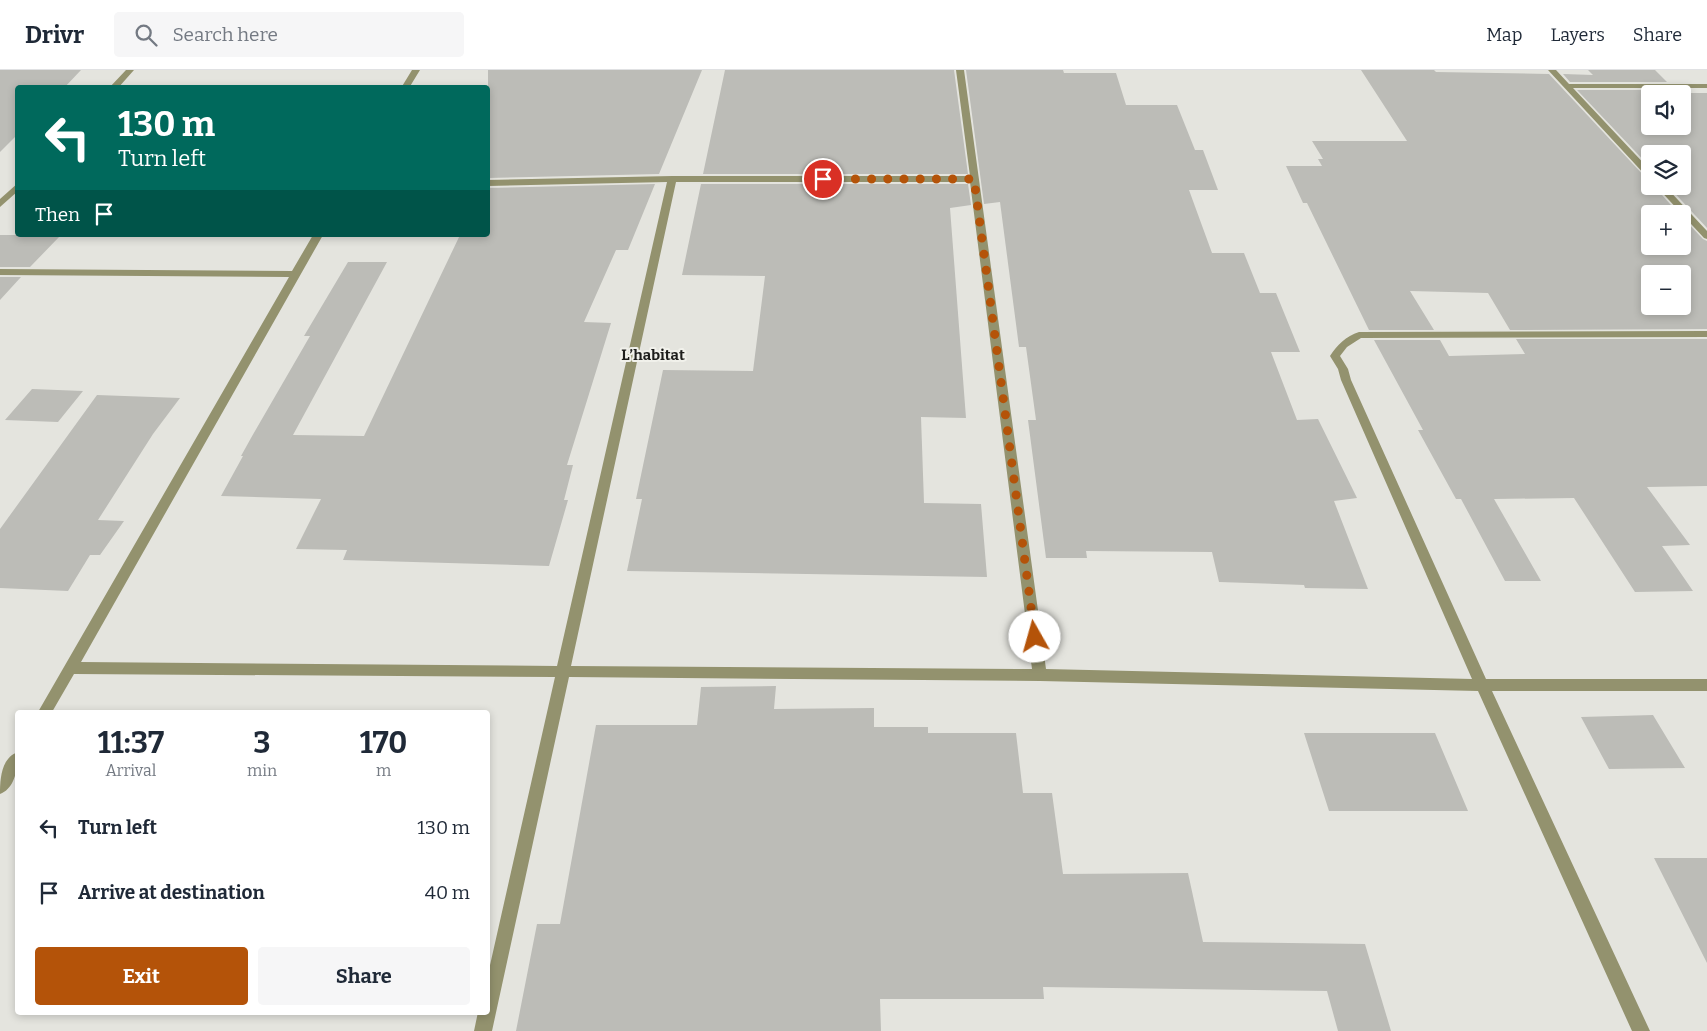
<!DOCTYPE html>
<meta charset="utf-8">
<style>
:root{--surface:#fff;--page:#f6f6f7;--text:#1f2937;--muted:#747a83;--line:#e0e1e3;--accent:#b45309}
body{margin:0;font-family:Bitter,serif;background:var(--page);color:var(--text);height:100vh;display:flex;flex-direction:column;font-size:19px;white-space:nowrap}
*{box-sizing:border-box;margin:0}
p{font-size:16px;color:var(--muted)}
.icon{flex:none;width:28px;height:28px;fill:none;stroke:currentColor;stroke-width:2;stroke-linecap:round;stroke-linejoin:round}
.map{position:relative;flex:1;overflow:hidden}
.sheet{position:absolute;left:15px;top:640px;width:475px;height:305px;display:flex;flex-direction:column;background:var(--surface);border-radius:5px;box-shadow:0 2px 8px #0003}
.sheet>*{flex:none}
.top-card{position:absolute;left:15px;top:15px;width:475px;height:152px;border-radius:5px;box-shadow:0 2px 8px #0003;background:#00695c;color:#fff;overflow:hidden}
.tools{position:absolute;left:1641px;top:15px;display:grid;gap:10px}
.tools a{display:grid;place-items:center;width:50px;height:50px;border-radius:5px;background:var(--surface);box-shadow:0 2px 8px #0003;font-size:25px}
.pin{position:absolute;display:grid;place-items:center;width:42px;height:42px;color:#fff;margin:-21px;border:2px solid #fff;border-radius:50%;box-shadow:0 1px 5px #0007}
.me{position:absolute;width:55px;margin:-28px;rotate:353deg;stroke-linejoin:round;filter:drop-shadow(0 0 4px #0008)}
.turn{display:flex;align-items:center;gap:18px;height:105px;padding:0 20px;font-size:22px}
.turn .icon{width:65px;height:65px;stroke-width:2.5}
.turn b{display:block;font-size:35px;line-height:42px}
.then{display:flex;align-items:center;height:48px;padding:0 20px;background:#0003;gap:10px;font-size:19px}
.eta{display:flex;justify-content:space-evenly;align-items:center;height:85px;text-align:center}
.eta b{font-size:30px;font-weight:700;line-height:35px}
.button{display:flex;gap:10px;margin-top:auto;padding:10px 20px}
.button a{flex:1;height:58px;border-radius:5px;background:var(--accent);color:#fff;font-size:20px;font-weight:700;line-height:58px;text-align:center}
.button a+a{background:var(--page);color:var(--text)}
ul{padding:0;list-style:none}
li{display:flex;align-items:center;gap:15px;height:65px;padding:0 20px}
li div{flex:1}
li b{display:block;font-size:19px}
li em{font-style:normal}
header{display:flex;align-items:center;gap:30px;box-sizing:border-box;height:70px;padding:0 25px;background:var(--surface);border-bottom:1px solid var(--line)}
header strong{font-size:24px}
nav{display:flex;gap:28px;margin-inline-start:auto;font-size:18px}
.search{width:350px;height:45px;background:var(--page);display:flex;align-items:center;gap:12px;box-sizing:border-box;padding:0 18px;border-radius:5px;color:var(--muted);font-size:19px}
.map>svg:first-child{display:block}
.building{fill:#bcbcb7;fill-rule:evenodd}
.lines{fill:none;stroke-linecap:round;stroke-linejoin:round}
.minor{fill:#93926e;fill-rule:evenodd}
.route{stroke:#b45309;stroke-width:9;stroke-dasharray:0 16.2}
.labels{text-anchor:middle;stroke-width:4;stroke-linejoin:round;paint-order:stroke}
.neighbourhood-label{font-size:15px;font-weight:bold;fill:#1d1d1b;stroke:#f1f1eb}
</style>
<header>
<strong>Drivr</strong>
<div class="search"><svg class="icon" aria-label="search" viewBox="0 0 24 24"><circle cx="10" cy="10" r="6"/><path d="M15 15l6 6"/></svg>Search here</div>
<nav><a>Map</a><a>Layers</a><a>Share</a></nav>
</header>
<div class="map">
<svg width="1707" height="961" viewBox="0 0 1707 961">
<rect width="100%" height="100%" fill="#e4e4de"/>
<!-- building -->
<path class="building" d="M 0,0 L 81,0 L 64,18 L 18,18 L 18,64 L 0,82 Z
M 488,0 L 702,0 L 659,104 L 488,108 Z
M 725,0 L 954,0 L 968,104 L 703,104 Z
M 966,0 L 1063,0 L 1064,3 L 1116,3 L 1126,35 L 1177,35 L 1195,80 L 1203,80 L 1218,120 L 1189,120 L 1212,183 L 1244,183 L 1260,223 L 1276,223 L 1300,282 L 1271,282 L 1297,350 L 1318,349 L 1357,428 L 1334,431 L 1368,519 L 1305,518 L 1304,515 L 1219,512 L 1212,482 L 1086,481 L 1087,488 L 1046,488 L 1028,350 L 1036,350 L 1026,277 L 1019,277 L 1000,132 L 984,134 Z
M 1361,0 L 1434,0 L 1436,2 L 1549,4 L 1646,108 L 1650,110 L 1650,116 L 1654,116 L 1679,144 L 1650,144 L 1650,176 L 1682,176 L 1682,147 L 1703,169 L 1707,171 L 1707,259 L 1510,260 L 1488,223 L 1410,221 L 1434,260 L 1369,260 L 1307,133 L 1303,133 L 1286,96 L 1322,96 L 1318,89 L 1323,89 L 1312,71 L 1407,71 ZM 1650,204 L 1682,204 L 1682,236 L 1650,236 Z
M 1588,0 L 1655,0 L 1667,12 L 1570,12 L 1563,4 L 1593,5 Z
M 1577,20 L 1676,20 L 1678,23 L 1707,23 L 1707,158 L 1668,116 L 1682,116 L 1682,84 L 1650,84 L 1650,97 ZM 1650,24 L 1682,24 L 1682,56 L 1650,56 Z
M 655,114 L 628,180 L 616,180 L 584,252 L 611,253 L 567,395 L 573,395 L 564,430 L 568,430 L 549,496 L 343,490 L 347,480 L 296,479 L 321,429 L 221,426 L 243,386 L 241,386 L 251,368 L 310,266 L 304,266 L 348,192 L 387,192 L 293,365 L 364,366 L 460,165 L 488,165 L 488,118 Z
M 701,114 L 968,114 L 971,135 L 950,138 L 966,348 L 921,347 L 924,433 L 981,434 L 987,507 L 627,501 L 642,429 L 636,429 L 663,300 L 753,301 L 765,206 L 682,205 Z
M 0,165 L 61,165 L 30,197 L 0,197 Z
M 0,207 L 21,207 L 0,230 Z
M 1516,269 L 1707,269 L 1707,416 L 1647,417 L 1690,475 L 1662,476 L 1693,521 L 1635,522 L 1574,428 L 1494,429 L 1541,511 L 1505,511 L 1461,429 L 1456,429 L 1418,360 L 1423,360 L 1374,270 L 1440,270 L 1449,286 L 1525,284 Z
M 32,319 L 83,321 L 58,352 L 5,350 Z
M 97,325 L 180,328 L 153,364 L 98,450 L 124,451 L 100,485 L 90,485 L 68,521 L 0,518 L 0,459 Z
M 776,616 L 774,639 L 874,638 L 874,657 L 928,657 L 928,663 L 1016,663 L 1023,723 L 1052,723 L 1063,804 L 1188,803 L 1203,872 L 1365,874 L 1391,961 L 1338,961 L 1327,921 L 1043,917 L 1044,929 L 880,929 L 881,961 L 516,961 L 537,854 L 560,854 L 596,655 L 697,655 L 701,617 Z
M 1653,645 L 1685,698 L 1609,699 L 1581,647 Z
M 1304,663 L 1435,663 L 1468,741 L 1329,741 Z
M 1654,788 L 1707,788 L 1707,893 Z"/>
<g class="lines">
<!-- minor -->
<path class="minor" d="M 126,0 L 134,0 L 118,18 L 109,18 Z
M 412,0 L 420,0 L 409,18 L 401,18 Z
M 956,0 L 964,0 L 1046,599 L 1472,609 L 1341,310 L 1338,299 L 1330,286 C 1337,275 1346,266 1359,262 L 1707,261 L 1707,267 L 1361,268 L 1347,277 L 1340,286 L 1348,299 L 1351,310 L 1486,609 L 1707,609 L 1707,621 L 1492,621 L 1650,961 L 1632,961 L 1478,621 L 1040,611 L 569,607 L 492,961 L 474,961 L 478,942 L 488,942 L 488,904 L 555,607 L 74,604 L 52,642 L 38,642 L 289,207 L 0,205 L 0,199 L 292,201 L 313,165 L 323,165 L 81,592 L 557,596 L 667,112 L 488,116 L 488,110 L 672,106 L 970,106 ZM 676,112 L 970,112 L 1032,599 L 571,596 Z
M 1548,0 L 1556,0 L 1569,14 L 1707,14 L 1707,18 L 1573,18 L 1650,100 L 1650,108 L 1647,107 Z
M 18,113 L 18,121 L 0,137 L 0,129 Z
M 1656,116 L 1665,116 L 1707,161 L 1707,169 L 1704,168 Z
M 18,682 C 18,696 16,718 0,724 C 0,709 1,688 18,682 Z"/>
</g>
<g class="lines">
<!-- route -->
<path class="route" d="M 823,109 L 974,109 L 1035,567"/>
</g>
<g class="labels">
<!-- neighbourhood labels -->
<g class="neighbourhood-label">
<text x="653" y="290">L’habitat</text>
</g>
</g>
</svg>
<div class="tools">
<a><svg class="icon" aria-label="sound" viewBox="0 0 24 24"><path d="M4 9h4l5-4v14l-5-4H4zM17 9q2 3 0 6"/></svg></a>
<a><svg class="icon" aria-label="layers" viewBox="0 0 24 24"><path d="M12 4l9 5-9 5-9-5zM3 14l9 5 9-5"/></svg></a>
<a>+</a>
<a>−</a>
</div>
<div class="pin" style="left:823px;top:109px;background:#d93025"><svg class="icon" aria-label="arrive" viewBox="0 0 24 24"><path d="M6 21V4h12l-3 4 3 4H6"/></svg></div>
<svg class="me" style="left:1035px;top:567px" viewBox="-20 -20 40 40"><circle r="19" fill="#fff"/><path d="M0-13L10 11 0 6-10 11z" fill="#b45309"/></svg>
<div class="top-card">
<div class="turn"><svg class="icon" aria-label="left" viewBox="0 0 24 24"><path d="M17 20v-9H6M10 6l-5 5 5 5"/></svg><div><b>130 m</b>Turn left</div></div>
<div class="then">Then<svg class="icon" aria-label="arrive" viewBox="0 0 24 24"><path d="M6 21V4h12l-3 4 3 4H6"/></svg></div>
</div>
<section class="sheet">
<div class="eta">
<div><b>11:37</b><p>Arrival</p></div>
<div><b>3</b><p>min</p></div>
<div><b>170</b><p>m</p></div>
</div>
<ul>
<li><svg class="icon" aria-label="left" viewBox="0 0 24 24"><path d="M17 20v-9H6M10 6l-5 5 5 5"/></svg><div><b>Turn left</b></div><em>130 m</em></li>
<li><svg class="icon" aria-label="arrive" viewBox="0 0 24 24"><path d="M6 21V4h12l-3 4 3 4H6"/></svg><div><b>Arrive at destination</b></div><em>40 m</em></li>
</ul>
<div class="button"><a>Exit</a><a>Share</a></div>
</section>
</div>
